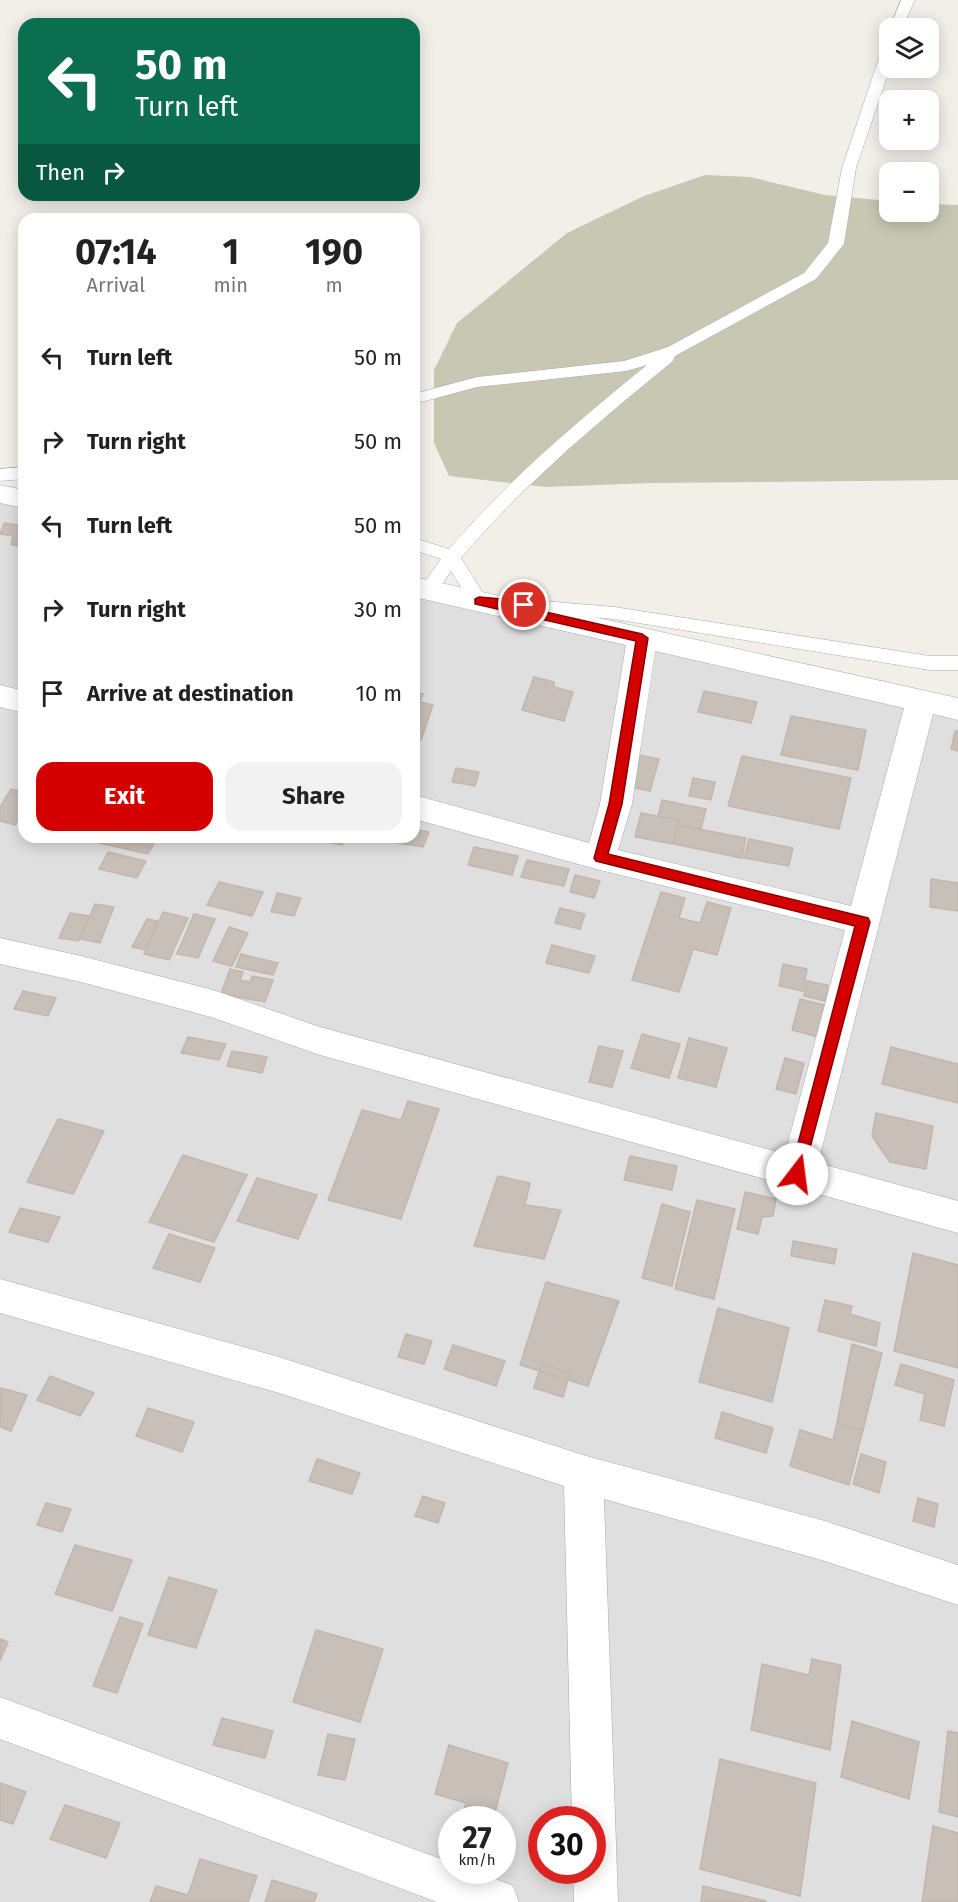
<!DOCTYPE html>
<meta charset="utf-8">
<style>
:root{--surface:#fff;--page:#f2f2f2;--text:#222;--muted:#767676;--accent:#d40000}
body{margin:0;font-family:"Fira Sans",sans-serif;background:var(--page);color:var(--text);height:100vh;display:flex;flex-direction:column;font-size:22px;white-space:nowrap}
*{box-sizing:border-box;margin:0}
p{font-size:20px;color:var(--muted)}
.icon{flex:none;width:33px;height:33px;fill:none;stroke:currentColor;stroke-width:2;stroke-linecap:round;stroke-linejoin:round}
.map{position:relative;flex:1;overflow:hidden}
.side{position:absolute;left:18px;top:213px;width:402px;height:630px;display:flex;flex-direction:column;background:var(--surface);border-radius:18px;box-shadow:0 3px 15px #0003}
.side>*{flex:none}
.top-card{position:absolute;left:18px;top:18px;width:402px;height:183px;border-radius:18px;box-shadow:0 3px 15px #0003;background:#0b6e4f;color:#fff;overflow:hidden}
.fabs{position:absolute;left:879px;top:18px;display:grid;gap:12px}
.fabs a{display:grid;place-items:center;width:60px;height:60px;border-radius:12px;background:var(--surface);box-shadow:0 3px 15px #0003;font-size:30px}
.speed{position:absolute;left:438px;top:1806px;display:flex;gap:12px;font-size:30px;font-weight:700;text-align:center}
.speed>*{display:grid;place-content:center;width:78px;height:78px;border-radius:50%;background:var(--surface);box-shadow:0 3px 15px #0003;line-height:1}
.speed small{font-size:15px;font-weight:400}
.speed .limit{border:9px solid #d22;background:#fff;color:#111}
.pin{position:absolute;display:grid;place-items:center;width:51px;height:51px;color:#fff;margin:-26px;border:3px solid #fff;border-radius:50%;box-shadow:0 2px 6px #0007}
.me{position:absolute;width:66px;margin:-33px;rotate:15deg;stroke-linejoin:round;filter:drop-shadow(0 0 4px #0008)}
.turn{display:flex;align-items:center;gap:21px;height:126px;padding:0 18px;font-size:27px}
.turn .icon{width:78px;height:78px;stroke-width:2.5}
.turn b{display:block;font-size:42px;line-height:51px}
.then{display:flex;align-items:center;height:57px;padding:0 18px;background:#0003;gap:12px;font-size:22px}
.eta{display:flex;justify-content:space-evenly;align-items:center;height:102px;text-align:center}
.eta b{font-size:36px;font-weight:700;line-height:42px}
.button{display:flex;gap:12px;margin-top:auto;padding:12px 18px}
.button a{flex:1;height:69px;border-radius:18px;background:var(--accent);color:#fff;font-size:24px;font-weight:700;line-height:69px;text-align:center}
.button a+a{background:var(--page);color:var(--text)}
ul{padding:0;list-style:none}
li{display:flex;align-items:center;gap:18px;height:84px;padding:0 18px}
li div{flex:1}
li b{display:block;font-size:22px}
li em{font-style:normal}
.map>svg:first-child{display:block}
.residential{fill:#e0dfdf;fill-rule:evenodd}
.construction{fill:#c7c7b4}
.building{fill:#c7bfb8;stroke:#c4b6ab;stroke-width:1.5}
.lines{fill:none;stroke-linecap:round;stroke-linejoin:round}
.lane-casing{stroke:#a9a9a9;stroke-width:1}
.street-casing{stroke:#a9a9a9;stroke-width:1}
.lane{fill:#fff;fill-rule:evenodd}
.street{fill:#fff;fill-rule:evenodd}
.route{fill:#d40000;stroke:#8a0000;stroke-width:1.5}
</style>
<div class="map">
<svg width="958" height="1902" viewBox="0 0 958 1902">
<rect width="100%" height="100%" fill="#f2efe9"/>
<!-- residential -->
<path class="residential" d="M 0,502 L 24,508 L 24,837 L 414,837 L 414,596 L 958,720 L 958,1902 L 0,1902 ZM 452,1820 L 502,1820 L 502,1870 L 452,1870 ZM 542,1820 L 592,1820 L 592,1870 L 542,1870 Z"/>
<!-- construction -->
<path class="construction" d="M 705,175 L 750,177 L 825,195 L 889,201 L 890,212 L 928,212 L 929,204 L 958,205 L 958,480 L 651,483 L 546,487 L 449,476 L 434,443 L 434,370 L 457,323 L 567,233 L 644,196 Z"/>
<!-- building -->
<path class="building" d="M 4,523 L 24,526 L 24,547 L 11,545 L 13,536 L 0,534 Z
M 534,677 L 554,682 L 554,687 L 573,692 L 564,721 L 522,710 Z
M 704,691 L 757,702 L 751,723 L 698,712 Z
M 414,692 L 423,694 L 420,702 L 433,705 L 421,740 L 414,739 Z
M 791,716 L 866,730 L 858,770 L 781,755 Z
M 955,731 L 958,731 L 958,751 L 951,749 Z
M 634,754 L 659,759 L 650,791 L 623,786 Z
M 742,756 L 851,778 L 839,829 L 728,806 Z
M 456,768 L 479,772 L 475,786 L 452,782 Z
M 693,778 L 715,782 L 711,800 L 689,796 Z
M 11,789 L 24,792 L 24,810 L 15,825 L 0,821 L 0,807 Z
M 662,800 L 706,809 L 701,829 L 678,825 L 679,820 L 658,816 Z
M 641,813 L 679,820 L 673,844 L 635,837 Z
M 678,825 L 746,838 L 742,858 L 673,844 Z
M 414,829 L 429,832 L 423,847 L 391,842 L 393,837 L 414,837 Z
M 88,837 L 158,837 L 148,854 L 86,840 Z
M 312,837 L 346,837 L 342,845 L 311,839 Z
M 749,839 L 793,848 L 789,866 L 744,858 Z
M 474,847 L 518,856 L 512,875 L 468,865 Z
M 108,852 L 146,861 L 137,878 L 99,869 Z
M 527,860 L 569,869 L 564,886 L 521,877 Z
M 575,875 L 600,881 L 594,898 L 570,892 Z
M 931,879 L 958,883 L 958,911 L 930,907 Z
M 219,882 L 263,892 L 252,916 L 207,905 Z
M 661,892 L 685,898 L 679,918 L 700,923 L 707,902 L 731,908 L 717,955 L 693,949 L 679,992 L 632,980 Z
M 277,893 L 301,898 L 294,916 L 271,912 Z
M 95,904 L 114,907 L 100,943 L 80,939 Z
M 560,908 L 585,914 L 580,929 L 555,923 Z
M 163,912 L 188,918 L 169,960 L 144,954 Z
M 70,913 L 90,916 L 78,941 L 59,938 Z
M 194,914 L 215,919 L 198,958 L 177,954 Z
M 147,919 L 158,921 L 145,950 L 132,947 Z
M 229,927 L 248,933 L 232,966 L 213,961 Z
M 552,945 L 595,956 L 589,973 L 546,963 Z
M 241,954 L 278,963 L 273,975 L 236,967 Z
M 783,964 L 807,969 L 803,991 L 779,986 Z
M 230,969 L 243,972 L 240,980 L 250,982 L 252,976 L 273,980 L 265,1002 L 221,994 Z
M 807,981 L 828,985 L 825,1001 L 804,996 Z
M 23,991 L 56,998 L 48,1016 L 14,1009 Z
M 800,999 L 825,1005 L 818,1037 L 792,1030 Z
M 642,1034 L 680,1044 L 669,1078 L 631,1068 Z
M 188,1037 L 226,1044 L 219,1060 L 181,1053 Z
M 689,1038 L 727,1048 L 716,1087 L 678,1078 Z
M 599,1046 L 623,1051 L 612,1087 L 589,1082 Z
M 891,1047 L 958,1064 L 958,1103 L 882,1084 Z
M 232,1051 L 267,1057 L 262,1073 L 227,1066 Z
M 785,1058 L 804,1063 L 796,1094 L 776,1089 Z
M 408,1101 L 439,1109 L 401,1219 L 328,1200 L 362,1110 L 401,1120 Z
M 876,1113 L 933,1126 L 926,1169 L 890,1162 L 872,1136 Z
M 58,1119 L 104,1131 L 73,1194 L 27,1182 Z
M 183,1155 L 247,1175 L 214,1242 L 149,1222 Z
M 630,1156 L 677,1166 L 672,1190 L 624,1180 Z
M 498,1176 L 530,1183 L 525,1205 L 561,1210 L 544,1259 L 474,1246 Z
M 257,1178 L 317,1195 L 298,1239 L 237,1221 Z
M 745,1192 L 776,1199 L 773,1216 L 762,1217 L 758,1234 L 737,1229 Z
M 697,1200 L 735,1209 L 714,1299 L 675,1289 Z
M 662,1204 L 690,1212 L 672,1286 L 642,1278 Z
M 20,1208 L 60,1217 L 48,1242 L 9,1232 Z
M 169,1234 L 215,1248 L 200,1282 L 153,1268 Z
M 793,1241 L 837,1249 L 834,1264 L 791,1256 Z
M 913,1253 L 958,1265 L 958,1368 L 894,1351 Z
M 546,1282 L 619,1301 L 588,1386 L 520,1365 Z
M 825,1300 L 852,1306 L 850,1314 L 880,1323 L 876,1346 L 818,1331 Z
M 718,1308 L 789,1328 L 772,1402 L 699,1382 Z
M 406,1334 L 432,1341 L 424,1364 L 398,1357 Z
M 852,1344 L 882,1353 L 863,1430 L 837,1423 Z
M 453,1345 L 505,1361 L 496,1386 L 444,1369 Z
M 541,1364 L 570,1373 L 563,1397 L 534,1388 Z
M 901,1364 L 954,1380 L 944,1426 L 920,1420 L 925,1394 L 895,1385 Z
M 50,1376 L 94,1393 L 80,1416 L 37,1400 Z
M 1,1388 L 27,1395 L 11,1431 L 0,1427 Z
M 148,1408 L 194,1422 L 182,1452 L 136,1436 Z
M 722,1412 L 773,1428 L 766,1453 L 715,1438 Z
M 837,1423 L 863,1430 L 849,1485 L 790,1466 L 800,1430 L 833,1440 Z
M 861,1454 L 886,1462 L 879,1493 L 853,1484 Z
M 317,1459 L 360,1473 L 352,1494 L 309,1481 Z
M 423,1496 L 445,1503 L 438,1523 L 415,1516 Z
M 918,1498 L 938,1504 L 934,1527 L 913,1521 Z
M 46,1503 L 71,1509 L 62,1532 L 37,1525 Z
M 75,1545 L 132,1560 L 112,1611 L 55,1594 Z
M 169,1577 L 217,1590 L 196,1648 L 148,1635 Z
M 120,1617 L 143,1624 L 117,1693 L 93,1686 Z
M 316,1630 L 383,1649 L 360,1722 L 293,1702 Z
M 0,1639 L 8,1642 L 0,1661 Z
M 812,1659 L 841,1665 L 830,1750 L 751,1730 L 762,1664 L 809,1675 Z
M 222,1718 L 273,1731 L 265,1758 L 213,1745 Z
M 852,1721 L 919,1742 L 909,1799 L 841,1777 Z
M 948,1731 L 958,1733 L 958,1817 L 939,1812 Z
M 328,1734 L 355,1739 L 345,1780 L 318,1775 Z
M 449,1745 L 508,1763 L 493,1820 L 471,1820 L 462,1817 L 466,1803 L 435,1794 Z
M 720,1759 L 816,1783 L 800,1896 L 700,1869 Z
M 0,1783 L 26,1792 L 13,1824 L 0,1820 Z
M 65,1805 L 120,1823 L 106,1858 L 50,1839 Z
M 933,1826 L 958,1833 L 958,1902 L 922,1902 Z
M 200,1859 L 257,1876 L 248,1902 L 150,1902 L 156,1886 L 188,1895 Z
M 272,1880 L 317,1894 L 314,1902 L 265,1902 Z
M 703,1886 L 766,1901 L 766,1902 L 701,1902 Z"/>
<g class="lines">
<!-- lane casing -->
<g class="lane-casing">
<path id="lane" d="M 901,0 L 915,0 L 902,28 L 890,28 Z
M 890,42 L 890,68 L 856,168 L 844,244 L 816,279 L 675,356 L 673,361 C 598,422 524,484 461,558 L 485,596 L 614,607 L 930,656 L 958,656 L 958,670 L 930,670 L 614,619 L 479,608 L 473,606 L 451,571 C 443,582 437,599 422,594 L 419,590 L 441,559 L 414,550 L 414,538 L 449,549 C 508,480 577,422 647,365 L 626,371 L 477,387 L 414,404 L 414,394 L 477,377 L 624,361 L 668,347 L 804,273 L 828,243 L 842,168 L 883,46 Z
M 24,467 L 24,479 L 0,481 L 0,469 Z"/>
</g>
<!-- street casing -->
<g class="street-casing">
<path id="street" d="M 0,485 L 24,490 L 24,508 L 0,503 Z
M 414,577 L 958,698 L 958,720 L 933,714 L 818,1163 L 958,1201 L 958,1233 L 320,1055 L 211,1017 L 81,982 L 0,964 L 0,938 L 81,956 L 213,990 L 320,1027 L 785,1154 L 845,930 L 600,870 L 414,819 L 414,795 L 589,843 L 600,804 L 626,645 L 414,597 ZM 655,651 L 904,708 L 851,906 L 618,850 L 632,804 Z
M 0,685 L 24,691 L 24,713 L 0,707 Z
M 0,1279 L 279,1357 L 583,1455 L 825,1521 L 958,1565 L 958,1605 L 825,1561 L 604,1499 L 618,1902 L 574,1902 L 573,1870 L 592,1870 L 592,1820 L 572,1820 L 564,1486 L 279,1393 L 0,1313 Z
M 0,1697 L 452,1863 L 452,1870 C 476,1870 491,1877 513,1886 L 519,1902 L 437,1902 L 0,1739 Z"/>
</g>
<!-- lane -->
<use href="#lane" class="lane"/>
<!-- street -->
<use href="#street" class="street"/>
</g>
<!-- route -->
<path class="route" d="M 479,597 L 524,601 L 530,605 L 528,608 L 642,634 L 648,638 L 622,804 L 608,854 L 868,918 L 870,922 L 802,1178 L 797,1180 L 792,1178 L 790,1174 L 855,926 L 596,861 L 594,858 L 609,804 L 636,641 L 475,604 L 475,599 Z"/>
</svg>
<div class="fabs">
<a><svg class="icon" aria-label="layers" viewBox="0 0 24 24"><path d="M12 4l9 5-9 5-9-5zM3 14l9 5 9-5"/></svg></a>
<a>+</a>
<a>−</a>
</div>
<div class="speed"><div>27<small>km/h</small></div><div class="limit">30</div></div>
<div class="pin" style="left:524px;top:605px;background:#d93025"><svg class="icon" aria-label="arrive" viewBox="0 0 24 24"><path d="M6 21V4h12l-3 4 3 4H6"/></svg></div>
<svg class="me" style="left:797px;top:1174px" viewBox="-20 -20 40 40"><circle r="19" fill="#fff"/><path d="M0-13L10 11 0 6-10 11z" fill="#d40000"/></svg>
<div class="top-card">
<div class="turn"><svg class="icon" aria-label="left" viewBox="0 0 24 24"><path d="M17 20v-9H6M10 6l-5 5 5 5"/></svg><div><b>50 m</b>Turn left</div></div>
<div class="then">Then<svg class="icon" aria-label="right" viewBox="0 0 24 24"><path d="M7 20v-9h11M14 6l5 5-5 5"/></svg></div>
</div>
<section class="side">
<div class="eta">
<div><b>07:14</b><p>Arrival</p></div>
<div><b>1</b><p>min</p></div>
<div><b>190</b><p>m</p></div>
</div>
<ul>
<li><svg class="icon" aria-label="left" viewBox="0 0 24 24"><path d="M17 20v-9H6M10 6l-5 5 5 5"/></svg><div><b>Turn left</b></div><em>50 m</em></li>
<li><svg class="icon" aria-label="right" viewBox="0 0 24 24"><path d="M7 20v-9h11M14 6l5 5-5 5"/></svg><div><b>Turn right</b></div><em>50 m</em></li>
<li><svg class="icon" aria-label="left" viewBox="0 0 24 24"><path d="M17 20v-9H6M10 6l-5 5 5 5"/></svg><div><b>Turn left</b></div><em>50 m</em></li>
<li><svg class="icon" aria-label="right" viewBox="0 0 24 24"><path d="M7 20v-9h11M14 6l5 5-5 5"/></svg><div><b>Turn right</b></div><em>30 m</em></li>
<li><svg class="icon" aria-label="arrive" viewBox="0 0 24 24"><path d="M6 21V4h12l-3 4 3 4H6"/></svg><div><b>Arrive at destination</b></div><em>10 m</em></li>
</ul>
<div class="button"><a>Exit</a><a>Share</a></div>
</section>
</div>
